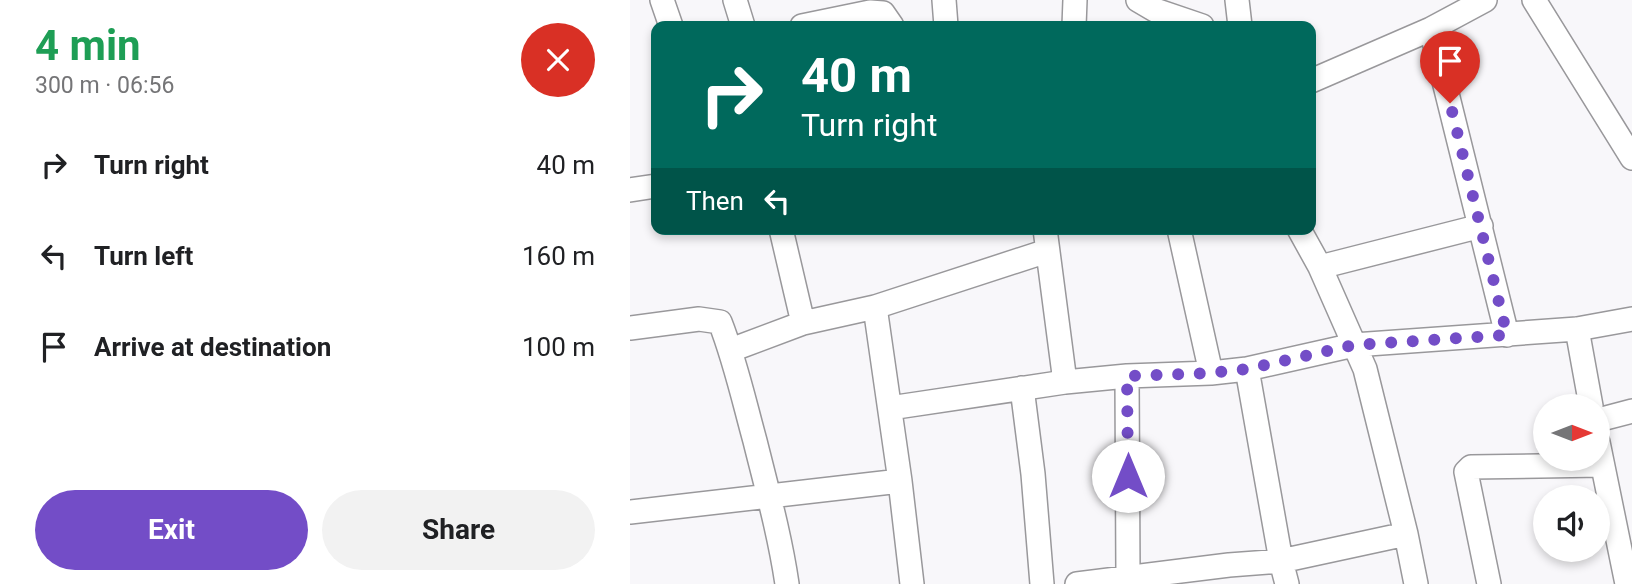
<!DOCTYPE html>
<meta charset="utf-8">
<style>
:root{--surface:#fff;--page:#f2f2f2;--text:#202124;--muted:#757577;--accent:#734dc7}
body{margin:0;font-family:Roboto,sans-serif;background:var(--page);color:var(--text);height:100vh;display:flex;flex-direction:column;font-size:26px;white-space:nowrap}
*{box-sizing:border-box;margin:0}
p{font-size:23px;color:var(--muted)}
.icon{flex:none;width:38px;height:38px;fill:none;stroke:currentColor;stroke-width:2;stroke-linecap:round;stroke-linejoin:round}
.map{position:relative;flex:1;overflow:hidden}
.details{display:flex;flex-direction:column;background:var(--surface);width:630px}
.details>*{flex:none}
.guide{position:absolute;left:21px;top:21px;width:665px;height:214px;border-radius:14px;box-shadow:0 4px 10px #0003;background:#00695c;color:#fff;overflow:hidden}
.needle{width:46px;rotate:90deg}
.controls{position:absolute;left:903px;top:394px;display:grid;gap:14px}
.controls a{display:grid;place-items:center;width:77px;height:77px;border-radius:50%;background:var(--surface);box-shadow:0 4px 10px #0003;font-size:35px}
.pin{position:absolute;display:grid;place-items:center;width:60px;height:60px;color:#fff;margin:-72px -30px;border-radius:50% 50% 50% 0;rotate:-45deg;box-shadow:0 0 7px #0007}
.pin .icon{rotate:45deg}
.me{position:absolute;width:77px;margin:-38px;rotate:0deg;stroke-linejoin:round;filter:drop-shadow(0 0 5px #0008)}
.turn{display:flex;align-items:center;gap:24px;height:147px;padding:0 35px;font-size:32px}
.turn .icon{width:91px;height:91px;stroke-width:2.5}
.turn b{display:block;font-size:49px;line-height:60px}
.then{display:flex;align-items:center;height:66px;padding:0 35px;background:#0003;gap:14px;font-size:26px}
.round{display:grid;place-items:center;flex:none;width:74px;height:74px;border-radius:37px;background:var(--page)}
.headline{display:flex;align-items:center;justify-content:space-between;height:119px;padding:0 35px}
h1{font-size:42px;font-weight:700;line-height:52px;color:#1e9e55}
.cta{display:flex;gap:14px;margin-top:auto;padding:14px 35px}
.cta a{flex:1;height:80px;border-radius:42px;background:var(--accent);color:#fff;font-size:28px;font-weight:700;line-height:80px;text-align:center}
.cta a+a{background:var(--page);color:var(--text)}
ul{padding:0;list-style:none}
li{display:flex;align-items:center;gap:21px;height:91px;padding:0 35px}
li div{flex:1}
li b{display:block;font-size:26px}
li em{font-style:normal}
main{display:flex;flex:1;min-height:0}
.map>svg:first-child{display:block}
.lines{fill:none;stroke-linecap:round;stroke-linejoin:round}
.minor-casing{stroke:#99989b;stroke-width:26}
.minor{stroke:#fff;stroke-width:23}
.route{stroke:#734dc7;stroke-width:12;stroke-dasharray:0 21.6}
</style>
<main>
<section class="details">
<div class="headline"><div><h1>4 min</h1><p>300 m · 06:56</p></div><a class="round" style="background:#d93025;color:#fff"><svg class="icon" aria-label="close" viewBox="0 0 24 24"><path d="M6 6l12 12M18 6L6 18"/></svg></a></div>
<ul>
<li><svg class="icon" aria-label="right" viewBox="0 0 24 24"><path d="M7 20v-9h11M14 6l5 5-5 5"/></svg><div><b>Turn right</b></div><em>40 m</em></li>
<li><svg class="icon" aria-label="left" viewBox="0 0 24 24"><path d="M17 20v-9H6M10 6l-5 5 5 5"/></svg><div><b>Turn left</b></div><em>160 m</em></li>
<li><svg class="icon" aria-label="arrive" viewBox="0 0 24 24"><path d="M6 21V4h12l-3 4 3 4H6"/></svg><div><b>Arrive at destination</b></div><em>100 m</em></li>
</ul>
<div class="cta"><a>Exit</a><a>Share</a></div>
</section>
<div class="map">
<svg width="1002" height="584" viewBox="0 0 1002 584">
<rect width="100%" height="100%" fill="#f8f7fa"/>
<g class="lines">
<!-- minor casing -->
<g class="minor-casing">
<path id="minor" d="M 32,0 L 41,26
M 105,0 L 113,26
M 314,0 L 316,26
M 508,0 L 525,10 L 572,26
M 607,0 L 610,26
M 904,0 L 1002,158
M 172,26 L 240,12 L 253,13 L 262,26
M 444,26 L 445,0
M 801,29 L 877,335
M 681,81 L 801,29 L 855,0
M 0,190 L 26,186
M 151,229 L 173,323
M 415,229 L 435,382
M 549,229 L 581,373
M 669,229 L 690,267 L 735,369 L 776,534 L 786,584
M 690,267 L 851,226
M 245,307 L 270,481 L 282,584
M 0,328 L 69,319 L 90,322 C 105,360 114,401 125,441 C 137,489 150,536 157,584
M 947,329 L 961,406
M 101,350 L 173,323 L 245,307 L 417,251
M 617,369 L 651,561 L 657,584
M 392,388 L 403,474 L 412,584
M 260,408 L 435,382 L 497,376 L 581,373 L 617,369 L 724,345 L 947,329 L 1002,319
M 968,420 L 1002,411
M 968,442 L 997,584
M 0,512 L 270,481
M 447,584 L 599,565 L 651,561 L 776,534
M 494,584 L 498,577 L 497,376
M 859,584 L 836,472 L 841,467 L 972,465"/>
</g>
<!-- minor -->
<use href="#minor" class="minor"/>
</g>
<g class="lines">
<!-- route -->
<path class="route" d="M 498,476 L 497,376 L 581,373 L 617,369 L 724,345 L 877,335 L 820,103"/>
</g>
</svg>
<div class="controls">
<a><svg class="needle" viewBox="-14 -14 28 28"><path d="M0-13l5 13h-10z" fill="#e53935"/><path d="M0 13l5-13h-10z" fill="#757577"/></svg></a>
<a><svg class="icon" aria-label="sound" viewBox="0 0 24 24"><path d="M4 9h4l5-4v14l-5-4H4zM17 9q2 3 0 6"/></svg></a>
</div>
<div class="pin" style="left:820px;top:103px;background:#d93025"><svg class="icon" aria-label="arrive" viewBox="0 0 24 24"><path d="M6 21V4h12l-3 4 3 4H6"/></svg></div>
<svg class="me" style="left:498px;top:476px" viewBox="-20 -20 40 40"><circle r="19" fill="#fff"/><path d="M0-13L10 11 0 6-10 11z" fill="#734dc7"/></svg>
<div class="guide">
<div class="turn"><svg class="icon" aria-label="right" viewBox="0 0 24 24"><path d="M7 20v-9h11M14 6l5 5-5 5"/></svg><div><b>40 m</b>Turn right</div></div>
<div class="then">Then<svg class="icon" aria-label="left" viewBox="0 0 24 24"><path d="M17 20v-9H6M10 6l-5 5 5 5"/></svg></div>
</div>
</div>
</main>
